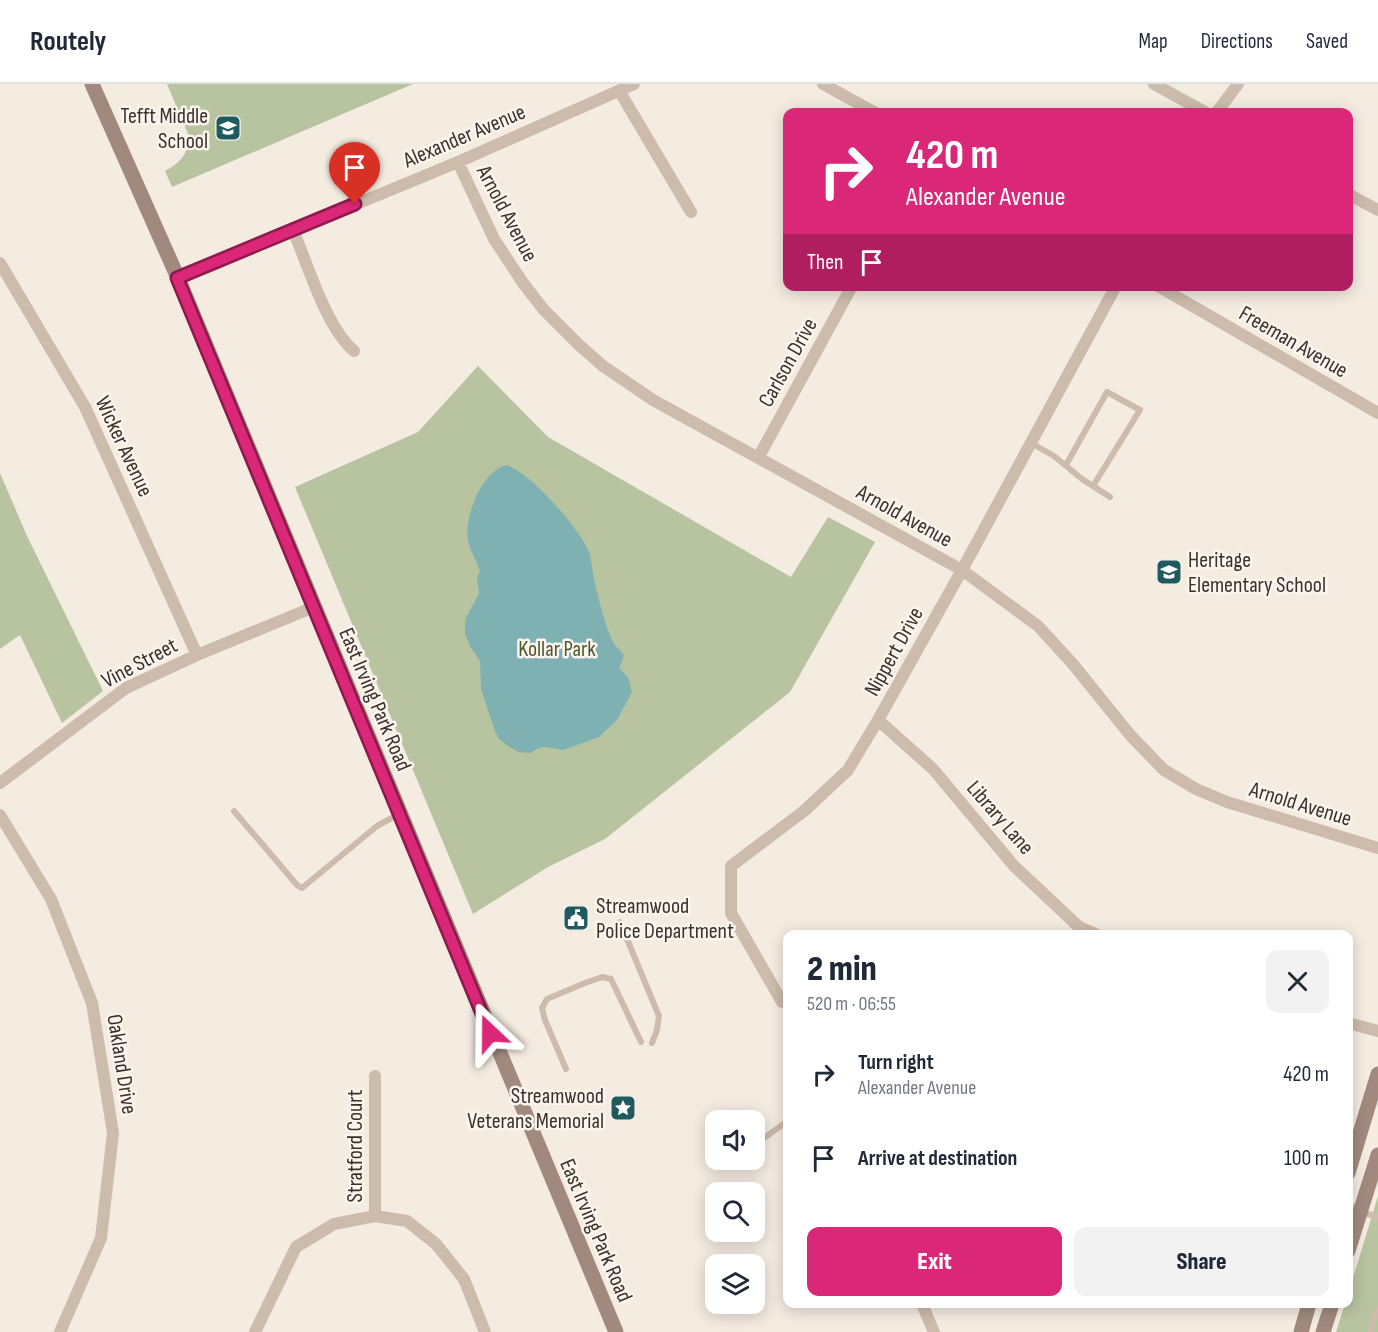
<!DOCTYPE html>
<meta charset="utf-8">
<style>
:root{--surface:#fff;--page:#f2f2f3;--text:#1f2937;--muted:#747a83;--line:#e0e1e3;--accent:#db2777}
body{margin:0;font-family:"Sofia Sans Condensed",sans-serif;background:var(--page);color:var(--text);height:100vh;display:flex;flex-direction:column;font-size:22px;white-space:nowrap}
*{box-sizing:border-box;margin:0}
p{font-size:20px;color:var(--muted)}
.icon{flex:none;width:33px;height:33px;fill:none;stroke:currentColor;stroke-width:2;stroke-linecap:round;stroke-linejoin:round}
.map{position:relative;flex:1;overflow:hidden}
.panel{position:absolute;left:783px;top:846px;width:570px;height:378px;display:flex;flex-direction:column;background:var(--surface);border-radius:12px;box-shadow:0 3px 15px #0003}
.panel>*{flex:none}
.hud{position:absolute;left:783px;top:24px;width:570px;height:183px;border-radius:12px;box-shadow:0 3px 15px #0003;background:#db2777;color:#fff;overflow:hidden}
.fabs{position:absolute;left:705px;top:1026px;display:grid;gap:12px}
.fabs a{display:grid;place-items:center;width:60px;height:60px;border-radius:12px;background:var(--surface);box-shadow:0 3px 15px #0003;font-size:30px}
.pin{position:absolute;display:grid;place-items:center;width:51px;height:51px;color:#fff;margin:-62px -26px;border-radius:50% 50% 50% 0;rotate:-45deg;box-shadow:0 0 6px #0007}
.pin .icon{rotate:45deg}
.me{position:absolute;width:66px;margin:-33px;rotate:337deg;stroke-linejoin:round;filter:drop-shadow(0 0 4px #0008)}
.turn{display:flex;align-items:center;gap:21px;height:126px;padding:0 24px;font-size:27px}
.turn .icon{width:78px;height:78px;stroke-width:2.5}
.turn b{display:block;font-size:42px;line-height:51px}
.then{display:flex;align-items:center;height:57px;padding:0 24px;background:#0003;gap:12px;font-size:22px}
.round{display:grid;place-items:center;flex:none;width:63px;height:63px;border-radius:12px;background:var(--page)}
.overview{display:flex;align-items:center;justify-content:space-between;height:102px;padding:0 24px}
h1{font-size:36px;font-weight:800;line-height:45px}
.cta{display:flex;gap:12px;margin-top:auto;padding:12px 24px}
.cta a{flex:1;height:69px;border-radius:12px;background:var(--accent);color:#fff;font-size:24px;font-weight:800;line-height:69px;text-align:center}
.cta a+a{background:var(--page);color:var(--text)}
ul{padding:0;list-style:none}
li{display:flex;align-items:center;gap:18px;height:84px;padding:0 24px}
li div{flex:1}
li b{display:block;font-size:22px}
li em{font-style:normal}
header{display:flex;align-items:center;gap:36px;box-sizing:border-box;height:84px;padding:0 30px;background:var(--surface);border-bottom:2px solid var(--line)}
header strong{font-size:28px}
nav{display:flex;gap:33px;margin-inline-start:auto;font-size:21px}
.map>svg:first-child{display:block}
.green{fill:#b8c4a0}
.water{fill:#7fb0b2}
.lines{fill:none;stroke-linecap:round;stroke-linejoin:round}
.lane{stroke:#cdbbac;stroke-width:6}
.street{stroke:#cdbbac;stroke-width:12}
.secondary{stroke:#a18a7d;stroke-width:15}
.route-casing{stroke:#8e194d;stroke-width:15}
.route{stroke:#db2777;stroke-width:10}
.labels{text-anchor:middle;stroke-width:5;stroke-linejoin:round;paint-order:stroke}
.poi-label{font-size:22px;fill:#3b302b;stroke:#fbf5ee;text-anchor:end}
.street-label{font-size:22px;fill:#3b302b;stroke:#fbf5ee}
.park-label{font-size:22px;fill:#4a5a2e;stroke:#fbf5ee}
</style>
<header>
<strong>Routely</strong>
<nav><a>Map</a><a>Directions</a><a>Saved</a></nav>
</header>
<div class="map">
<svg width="1378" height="1248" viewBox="0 0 1378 1248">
<rect width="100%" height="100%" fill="#f4ebe1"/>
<!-- green -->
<path class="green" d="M 167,0 L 413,0 L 172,103 L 165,87 C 180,79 189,69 189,52 Z
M 478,282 L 548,353 L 791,493 L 828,433 L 875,458 L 790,608 L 605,755 L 548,783 L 473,830 L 295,403 L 418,348 Z
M 0,389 L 27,452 L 103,607 L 62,639 L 20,551 L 0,565 Z
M 1378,1112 L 1378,1248 L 1336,1248 L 1345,1220 L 1348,1220 L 1349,1207 Z"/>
<!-- water -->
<path class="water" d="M 507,381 C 532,390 579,444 589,468 C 592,476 592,487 594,495 C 599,516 604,539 613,558 C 616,564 622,566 624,572 L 619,584 L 628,593 L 632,608 L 617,636 L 599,653 L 563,666 L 545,663 L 539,664 L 530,669 L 518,668 L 508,662 L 499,655 L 495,647 L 481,605 L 480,577 L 470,562 L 465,550 L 465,536 L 479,509 L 477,494 L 480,487 C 477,477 470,467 468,456 C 464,433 482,386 507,381 Z"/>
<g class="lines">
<!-- lane -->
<path class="lane" d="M 1031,359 L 1054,372 L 1082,395 L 1110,413
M 1066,381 L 1107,308 L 1140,326 L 1093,402
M 234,727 L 297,801 L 302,804 L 377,742 L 399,730
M 620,838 L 659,932 L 657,946 L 652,959
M 566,985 L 545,936 L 542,924 L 547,915 L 585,899 L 602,893 L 611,895 L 641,958
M 754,1061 L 788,1037
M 1361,1128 L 1378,1133
M 1370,1248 L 1377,1226"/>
<!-- street -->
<path class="street" d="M 823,0 L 874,28
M 1154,0 L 1205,28
M 620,8 L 691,128
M 1217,28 L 1238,0
M 458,78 L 494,155 L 523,199 L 544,226 L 579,261 L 603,282 L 653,316 L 962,486 L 1038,542 L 1072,579 L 1131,652 L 1164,686 L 1196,705 L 1227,718 L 1378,764
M 1348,110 L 1378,126
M 293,146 C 308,181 326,243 354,267
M 0,179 L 85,323 L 197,571
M 178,194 L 458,78 L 634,0
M 1158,202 L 1378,329
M 758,374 L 852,202
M 878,636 L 933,685 L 1014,782 L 1079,843 L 1096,850
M 0,699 L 126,604 L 197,571 L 314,523
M 0,731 L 51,815 L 92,919 L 113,1049 L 101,1154 L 60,1248
M 782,918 L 731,829 L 731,782 L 804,727 L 848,686 L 878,636 L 962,486 L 1116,202
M 1348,939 L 1378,947
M 1348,1124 L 1361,1128
M 375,1132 L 375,992
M 922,1220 L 934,1248
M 255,1248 L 296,1163 L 334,1140 L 375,1132 L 407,1137 L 436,1160 L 464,1195 L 485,1248"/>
<!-- secondary -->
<path class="secondary" d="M 92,0 L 178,194 L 616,1248
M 1348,1089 L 1378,990
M 1348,1167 L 1378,1071
M 1301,1248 L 1309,1220
M 1323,1248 L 1332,1220"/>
</g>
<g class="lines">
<!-- route casing -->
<g class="route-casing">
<path id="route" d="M 355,120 L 177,194 L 490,949"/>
</g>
<!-- route -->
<use href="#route" class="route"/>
</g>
<!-- icons -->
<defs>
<g id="school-square" transform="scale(1.35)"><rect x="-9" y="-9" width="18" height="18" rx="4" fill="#1f5a5e" stroke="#fbf5ee"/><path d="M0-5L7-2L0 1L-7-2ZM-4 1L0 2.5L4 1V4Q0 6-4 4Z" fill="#fff"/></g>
<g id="civic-square" transform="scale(1.35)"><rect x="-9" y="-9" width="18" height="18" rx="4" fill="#1f5a5e" stroke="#fbf5ee"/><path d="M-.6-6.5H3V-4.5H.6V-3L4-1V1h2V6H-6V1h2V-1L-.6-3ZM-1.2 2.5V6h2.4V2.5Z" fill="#fff"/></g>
<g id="sight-square" transform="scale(1.35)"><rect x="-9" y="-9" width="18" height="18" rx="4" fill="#1f5a5e" stroke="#fbf5ee"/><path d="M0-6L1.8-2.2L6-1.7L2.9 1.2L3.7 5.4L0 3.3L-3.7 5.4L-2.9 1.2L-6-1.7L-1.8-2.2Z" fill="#fff"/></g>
</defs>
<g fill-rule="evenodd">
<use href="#school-square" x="228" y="44"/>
<use href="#school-square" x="1169" y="488"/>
<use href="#civic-square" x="576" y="834"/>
<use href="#sight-square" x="623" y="1024"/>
</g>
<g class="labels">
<!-- poi labels -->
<g class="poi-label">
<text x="208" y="39">Tefft Middle<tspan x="208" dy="25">School</tspan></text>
<text x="1188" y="483" text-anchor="start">Heritage<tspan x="1188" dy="25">Elementary School</tspan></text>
<text x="596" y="829" text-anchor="start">Streamwood<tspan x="596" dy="25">Police Department</tspan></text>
<text x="604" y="1019">Streamwood<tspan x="604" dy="25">Veterans Memorial</tspan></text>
</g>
<!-- street labels -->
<g class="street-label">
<text transform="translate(464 51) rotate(-23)" y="8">Alexander Avenue</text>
<text transform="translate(508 129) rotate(62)" y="8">Arnold Avenue</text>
<text transform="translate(1294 257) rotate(30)" y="8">Freeman Avenue</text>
<text transform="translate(787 278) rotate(-61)" y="8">Carlson Drive</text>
<text transform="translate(125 362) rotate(65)" y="8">Wicker Avenue</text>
<text transform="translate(905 431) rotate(29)" y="8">Arnold Avenue</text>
<text transform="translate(893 567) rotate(-61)" y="8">Nippert Drive</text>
<text transform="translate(139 578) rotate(-28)" y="8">Vine Street</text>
<text transform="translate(376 615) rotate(67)" y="8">East Irving Park Road</text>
<text transform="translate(1301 719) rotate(17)" y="8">Arnold Avenue</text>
<text transform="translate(1001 733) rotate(49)" y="8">Library Lane</text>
<text transform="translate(123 980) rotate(81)" y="8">Oakland Drive</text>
<text transform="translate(354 1062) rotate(-90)" y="8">Stratford Court</text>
<text transform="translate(597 1146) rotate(67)" y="8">East Irving Park Road</text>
</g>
<!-- park labels -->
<g class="park-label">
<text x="557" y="572">Kollar Park</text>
</g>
</g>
</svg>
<div class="fabs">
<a><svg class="icon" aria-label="sound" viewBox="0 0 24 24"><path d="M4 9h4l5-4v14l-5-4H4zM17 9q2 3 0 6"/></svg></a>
<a><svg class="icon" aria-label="search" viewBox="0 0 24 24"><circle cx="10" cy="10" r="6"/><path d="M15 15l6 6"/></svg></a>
<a><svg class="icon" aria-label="layers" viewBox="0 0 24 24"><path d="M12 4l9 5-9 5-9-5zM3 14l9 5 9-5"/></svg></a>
</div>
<div class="pin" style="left:355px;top:120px;background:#d93025"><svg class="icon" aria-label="arrive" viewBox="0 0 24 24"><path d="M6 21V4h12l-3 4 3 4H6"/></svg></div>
<svg class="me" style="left:490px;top:949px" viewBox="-20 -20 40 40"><path d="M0-17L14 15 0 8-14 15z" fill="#db2777" stroke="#fff" stroke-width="4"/></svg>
<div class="hud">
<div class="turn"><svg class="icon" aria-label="right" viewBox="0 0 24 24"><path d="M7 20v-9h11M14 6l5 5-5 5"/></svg><div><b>420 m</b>Alexander Avenue</div></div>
<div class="then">Then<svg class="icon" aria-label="arrive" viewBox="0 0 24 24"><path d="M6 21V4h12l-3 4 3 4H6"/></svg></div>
</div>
<section class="panel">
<div class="overview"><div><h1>2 min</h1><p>520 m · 06:55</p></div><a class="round"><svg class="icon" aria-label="close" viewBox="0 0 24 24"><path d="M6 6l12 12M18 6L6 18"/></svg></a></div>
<ul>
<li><svg class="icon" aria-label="right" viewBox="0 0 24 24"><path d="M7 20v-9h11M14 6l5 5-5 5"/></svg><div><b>Turn right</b><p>Alexander Avenue</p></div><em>420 m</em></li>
<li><svg class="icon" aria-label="arrive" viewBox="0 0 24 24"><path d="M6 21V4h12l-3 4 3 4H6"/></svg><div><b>Arrive at destination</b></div><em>100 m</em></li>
</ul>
<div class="cta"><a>Exit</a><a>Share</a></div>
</section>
</div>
